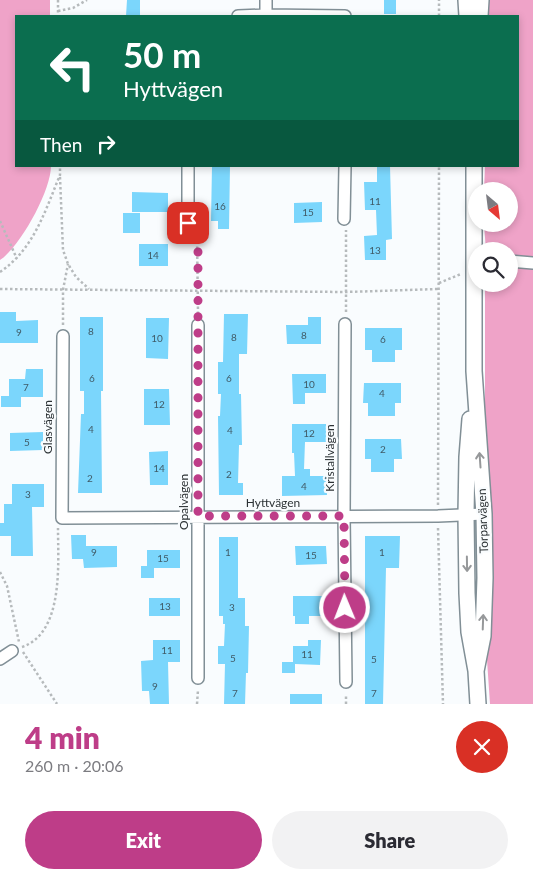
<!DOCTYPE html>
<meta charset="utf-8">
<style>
:root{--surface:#fff;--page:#f2f2f3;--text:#2b2b33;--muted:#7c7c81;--accent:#be3d88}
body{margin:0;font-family:Lato,sans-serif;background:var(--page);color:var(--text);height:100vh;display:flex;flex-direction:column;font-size:19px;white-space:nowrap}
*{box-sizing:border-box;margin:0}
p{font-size:16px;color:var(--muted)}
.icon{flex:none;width:28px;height:28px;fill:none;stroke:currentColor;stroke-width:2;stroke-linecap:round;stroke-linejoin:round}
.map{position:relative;height:704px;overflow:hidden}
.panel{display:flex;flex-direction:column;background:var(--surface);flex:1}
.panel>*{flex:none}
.hud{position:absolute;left:15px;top:15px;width:504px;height:152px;border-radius:0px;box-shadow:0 2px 8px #0003;background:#0b6e4f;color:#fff;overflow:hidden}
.needle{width:32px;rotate:152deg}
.buttons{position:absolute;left:468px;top:182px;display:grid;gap:10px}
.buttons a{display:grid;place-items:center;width:50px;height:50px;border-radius:50%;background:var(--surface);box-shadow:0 2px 8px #0003;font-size:25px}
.pin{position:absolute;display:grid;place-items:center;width:42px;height:42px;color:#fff;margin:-21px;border-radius:10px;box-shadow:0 2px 8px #0006}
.me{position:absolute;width:55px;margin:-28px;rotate:359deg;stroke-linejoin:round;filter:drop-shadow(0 0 4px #0008)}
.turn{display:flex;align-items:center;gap:18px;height:105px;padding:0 25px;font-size:22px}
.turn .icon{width:65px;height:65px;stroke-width:2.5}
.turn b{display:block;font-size:35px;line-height:42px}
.then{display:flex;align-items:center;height:48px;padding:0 25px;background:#0003;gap:10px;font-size:19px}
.round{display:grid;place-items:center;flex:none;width:52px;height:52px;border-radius:26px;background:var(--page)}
.head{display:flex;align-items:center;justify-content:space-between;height:85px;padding:0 25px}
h1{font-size:30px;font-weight:800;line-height:38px;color:var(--accent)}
.action{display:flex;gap:10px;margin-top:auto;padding:10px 25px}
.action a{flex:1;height:58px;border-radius:30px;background:var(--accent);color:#fff;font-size:20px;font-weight:800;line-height:58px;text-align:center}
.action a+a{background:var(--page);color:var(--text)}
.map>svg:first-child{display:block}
.forest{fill:#efa3c8}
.building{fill:#7bd6fc}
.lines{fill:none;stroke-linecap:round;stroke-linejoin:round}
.street-casing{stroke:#818f96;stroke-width:14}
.secondary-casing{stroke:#818f96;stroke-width:18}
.path{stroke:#b6babc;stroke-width:2.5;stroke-dasharray:2.5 2.5;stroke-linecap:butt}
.street{stroke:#fff;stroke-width:11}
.secondary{stroke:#fff;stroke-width:15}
.oneway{stroke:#96989a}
.route{stroke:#be3d88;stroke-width:9;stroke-dasharray:0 16.2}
.labels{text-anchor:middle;stroke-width:4.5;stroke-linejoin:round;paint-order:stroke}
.number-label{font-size:10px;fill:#405b67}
.street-label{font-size:12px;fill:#2c3235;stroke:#f9fcfe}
</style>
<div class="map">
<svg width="533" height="704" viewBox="0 0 533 704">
<rect width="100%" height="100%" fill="#f9fcfe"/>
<!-- forest -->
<path class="forest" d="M 0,0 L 50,0 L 50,16 L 16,16 L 16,166 L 51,166 C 51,191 20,247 0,260 Z
M 489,0 L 533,0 L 533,704 L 490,704 L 487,660 L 491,586 L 485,451 L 485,284 L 509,284 L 509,251 L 486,251 L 484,224 L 509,224 L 509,191 L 484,191 L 485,166 L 518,166 L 518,16 L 487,16 Z"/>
<!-- building -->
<path class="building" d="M 127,0 L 140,0 L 140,16 L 126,16 Z
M 384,0 L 396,0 L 396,14 L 384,14 Z
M 212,166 L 230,166 L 229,229 L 218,229 L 218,221 L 211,221 Z
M 377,166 L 390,166 L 392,239 L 386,240 L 386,260 L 365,260 L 364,236 L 377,235 L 376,210 L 365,210 L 364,182 L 377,182 Z
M 132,192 L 168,193 L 168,212 L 132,212 Z
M 322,202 L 322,222 L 294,223 L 294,203 Z
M 123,213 L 140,213 L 140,233 L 123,233 Z
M 139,244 L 168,244 L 168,266 L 139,266 Z
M 0,312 L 16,312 L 16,321 L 38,320 L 38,343 L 0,343 Z
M 224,314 L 248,314 L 247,354 L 239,354 L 239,394 L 241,394 L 242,445 L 239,445 L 238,483 L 243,483 L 243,495 L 219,495 L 218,416 L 220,416 L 221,394 L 218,394 L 218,362 L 223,362 Z
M 80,317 L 103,317 L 103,391 L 101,391 L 102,493 L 78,493 L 81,414 L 84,414 L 84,391 L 80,391 Z
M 308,317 L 321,317 L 321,344 L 287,344 L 286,325 L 308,325 Z
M 146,318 L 169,318 L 168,359 L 146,358 Z
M 365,328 L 402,328 L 402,350 L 395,350 L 395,362 L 372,362 L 372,350 L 365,350 Z
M 26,369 L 43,369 L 43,397 L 21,397 L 21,407 L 1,407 L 1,396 L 9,396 L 9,379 L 25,379 Z
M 292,374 L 326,374 L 326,393 L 305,393 L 305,404 L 293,404 Z
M 364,383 L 401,383 L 401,403 L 395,403 L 395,416 L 368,416 L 368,403 L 363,403 Z
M 144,389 L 169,389 L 170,425 L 144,425 Z
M 292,424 L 326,424 L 326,442 L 305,442 L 304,469 L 310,469 L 310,476 L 326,476 L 327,495 L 282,496 L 282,476 L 295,476 L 294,453 L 292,453 Z
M 43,432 L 43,450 L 10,451 L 10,433 Z
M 365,439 L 401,439 L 402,459 L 394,459 L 394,472 L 371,472 L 371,459 L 365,459 Z
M 168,451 L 168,485 L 150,485 L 149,452 Z
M 12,484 L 44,484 L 44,507 L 32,507 L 33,556 L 11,556 L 11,536 L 0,536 L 0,523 L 4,523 L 4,504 L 12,504 Z
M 71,535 L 86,535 L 86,546 L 117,546 L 117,567 L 84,568 L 83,559 L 72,559 Z
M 365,536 L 400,536 L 399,568 L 386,568 L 383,704 L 365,704 Z
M 219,537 L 238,537 L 238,598 L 245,598 L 245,626 L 249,626 L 248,673 L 246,673 L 245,704 L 224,704 L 225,664 L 218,664 L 218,646 L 224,646 L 225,624 L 223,624 L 223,616 L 219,616 Z
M 295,546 L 326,546 L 327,564 L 296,565 Z
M 147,550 L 180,550 L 180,568 L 154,568 L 154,578 L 141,578 L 141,566 L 147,566 Z
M 293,596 L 328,596 L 327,616 L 309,616 L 309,624 L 295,624 L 295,616 L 293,616 Z
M 149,598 L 180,598 L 180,616 L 149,616 Z
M 153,640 L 180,640 L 180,662 L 168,662 L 169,704 L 150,704 L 149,691 L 142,691 L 141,661 L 153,660 Z
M 308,640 L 321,640 L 320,665 L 295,664 L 295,673 L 282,673 L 282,662 L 293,662 L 293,646 L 308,646 Z
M 290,694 L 322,694 L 322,704 L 290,704 Z"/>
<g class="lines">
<!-- street casing -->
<g class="street-casing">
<path id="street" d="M 266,0 L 266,15
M 238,16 L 266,15 L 345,16
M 188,166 L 188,223
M 344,219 L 345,166
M 509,261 L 533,263
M 345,324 L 344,516 L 346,682
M 63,336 L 62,518 L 438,516 L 484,514
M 0,659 L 12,651
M 198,678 L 198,325"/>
</g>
<!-- secondary casing -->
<g class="secondary-casing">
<path id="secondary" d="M 466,0 L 467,16
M 480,16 L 481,0
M 474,166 L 474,371 L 484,514 L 485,578 L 483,636 L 476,671
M 470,419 L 467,457 L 466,515 L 467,593 L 469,632 L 476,671 L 478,704"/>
</g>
<!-- path -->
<path class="path" d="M 58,0 L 58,16
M 58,11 L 73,8 L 87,0
M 439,16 L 439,0
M 60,177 L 63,250 L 68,264 L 76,277 L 89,289
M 0,221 L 17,259
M 195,232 L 197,236 L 198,313
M 0,272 C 34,249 45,211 60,175 L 60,166
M 439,283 L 461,274
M 0,289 L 346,292 L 438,289
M 346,312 L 346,230
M 63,325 L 63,290 L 68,264
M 438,505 L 439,166
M 438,528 L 443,704
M 0,572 L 7,586 L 19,642
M 22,647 C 64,633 58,563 58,528
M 23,652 L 57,704
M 197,704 L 198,690
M 346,704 L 346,694"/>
<!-- street -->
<use href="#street" class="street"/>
<!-- secondary -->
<use href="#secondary" class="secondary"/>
</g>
<!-- one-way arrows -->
<defs><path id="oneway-shaft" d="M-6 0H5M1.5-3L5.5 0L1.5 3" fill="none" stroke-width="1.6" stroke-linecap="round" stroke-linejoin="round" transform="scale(1.25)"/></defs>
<g class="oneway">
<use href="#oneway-shaft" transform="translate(480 460) rotate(-94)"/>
<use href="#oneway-shaft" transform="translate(467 564) rotate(89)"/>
<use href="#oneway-shaft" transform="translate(483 622) rotate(-88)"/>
</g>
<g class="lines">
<!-- route -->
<path class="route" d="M 188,223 L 198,236 L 198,516 L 344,516 L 345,608"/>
</g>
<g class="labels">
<!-- number labels -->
<g class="number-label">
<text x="375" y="205">11</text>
<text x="220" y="210">16</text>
<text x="308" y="216">15</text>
<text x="375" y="254">13</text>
<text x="153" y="259">14</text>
<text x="91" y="335">8</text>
<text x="19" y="336">9</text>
<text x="304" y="339">8</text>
<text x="234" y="341">8</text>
<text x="157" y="342">10</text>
<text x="383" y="343">6</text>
<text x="92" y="382">6</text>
<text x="229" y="382">6</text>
<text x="309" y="388">10</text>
<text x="26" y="391">7</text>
<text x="382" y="397">4</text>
<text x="159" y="408">12</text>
<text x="91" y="433">4</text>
<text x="230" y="434">4</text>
<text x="309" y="437">12</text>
<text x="27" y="446">5</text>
<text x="383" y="453">2</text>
<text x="159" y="472">14</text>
<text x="229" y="478">2</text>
<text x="90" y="482">2</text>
<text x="304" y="490">4</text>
<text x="28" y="498">3</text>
<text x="94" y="556">9</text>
<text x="228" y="556">1</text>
<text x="382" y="556">1</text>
<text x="311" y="559">15</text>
<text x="163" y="562">15</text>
<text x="165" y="610">13</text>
<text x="232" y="611">3</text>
<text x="167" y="654">11</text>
<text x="307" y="658">11</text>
<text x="233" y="662">5</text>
<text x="374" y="663">5</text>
<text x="155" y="690">9</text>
<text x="235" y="697">7</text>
<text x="374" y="697">7</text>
</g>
<!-- street labels -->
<g class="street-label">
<text transform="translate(48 427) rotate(-90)" y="4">Glasvägen</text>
<text transform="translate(330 458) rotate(-90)" y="4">Kristallvägen</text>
<text transform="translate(184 502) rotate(-90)" y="4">Opalvägen</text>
<text x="273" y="507">Hyttvägen</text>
<text transform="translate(483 521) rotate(-92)" y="4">Torparvägen</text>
</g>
</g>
</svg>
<div class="buttons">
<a><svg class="needle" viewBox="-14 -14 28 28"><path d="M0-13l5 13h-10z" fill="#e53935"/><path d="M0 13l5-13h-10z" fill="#7c7c81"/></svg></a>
<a><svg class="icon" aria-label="search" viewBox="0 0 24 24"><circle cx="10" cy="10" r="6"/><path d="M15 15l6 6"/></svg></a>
</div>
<div class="pin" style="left:188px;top:223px;background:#d93025"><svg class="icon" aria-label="arrive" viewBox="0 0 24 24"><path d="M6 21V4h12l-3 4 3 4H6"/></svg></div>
<svg class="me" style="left:345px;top:608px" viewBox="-20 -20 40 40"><circle r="17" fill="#be3d88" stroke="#fff" stroke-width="3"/><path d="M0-11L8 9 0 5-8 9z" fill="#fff"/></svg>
<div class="hud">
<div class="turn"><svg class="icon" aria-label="left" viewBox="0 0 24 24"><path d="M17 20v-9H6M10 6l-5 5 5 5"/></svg><div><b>50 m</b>Hyttvägen</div></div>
<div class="then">Then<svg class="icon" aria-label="right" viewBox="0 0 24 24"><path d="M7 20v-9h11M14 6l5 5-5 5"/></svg></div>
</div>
</div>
<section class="panel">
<div class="head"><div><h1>4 min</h1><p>260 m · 20:06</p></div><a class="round" style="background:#d93025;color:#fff"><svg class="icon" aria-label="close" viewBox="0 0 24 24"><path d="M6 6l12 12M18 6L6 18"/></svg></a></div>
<div class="action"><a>Exit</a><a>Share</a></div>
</section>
